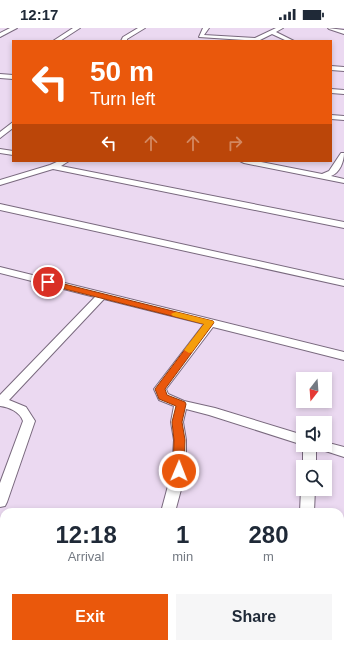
<!DOCTYPE html>
<style>
:root{--surface:#fff;--page:#f6f6f7;--text:#1f2937;--muted:#747a83;--accent:#ea580c}
body{margin:0;font-family:Helvetica,sans-serif;background:var(--page);color:var(--text);height:100vh;display:flex;flex-direction:column;font-size:15px;white-space:nowrap}
*{box-sizing:border-box;margin:0}
p{font-size:13px;color:var(--muted)}
.icon{flex:none;width:22px;height:22px;fill:none;stroke:currentColor;stroke-width:2;stroke-linecap:round;stroke-linejoin:round}
.map{position:relative;flex:1;overflow:hidden}
.details{position:absolute;left:0px;top:480px;width:344px;height:140px;display:flex;flex-direction:column;background:var(--surface);border-radius:12px 12px 0 0;box-shadow:0 2px 6px #0003}
.details>*{flex:none}
.guide{position:absolute;left:12px;top:12px;width:320px;height:122px;border-radius:0px;box-shadow:0 2px 6px #0003;background:#ea580c;color:#fff;overflow:hidden}
.needle{width:26px;rotate:197deg}
.buttons{position:absolute;left:296px;top:344px;display:grid;gap:8px}
.buttons a{display:grid;place-items:center;width:36px;height:36px;border-radius:0px;background:var(--surface);box-shadow:0 2px 6px #0003;font-size:20px}
.pin{position:absolute;display:grid;place-items:center;width:34px;height:34px;color:#fff;margin:-17px;border:2px solid #fff;border-radius:50%;box-shadow:0 1px 4px #0007}
.me{position:absolute;width:44px;margin:-22px;rotate:1deg;stroke-linejoin:round;filter:drop-shadow(0 0 3px #0008)}
.turn{display:flex;align-items:center;gap:14px;height:84px;padding:0 12px;font-size:18px}
.turn .icon{width:52px;height:52px;stroke-width:2.5}
.turn b{display:block;font-size:28px;line-height:34px}
.lanes{display:flex;align-items:center;height:38px;padding:0 12px;background:#0003;justify-content:center;gap:20px;direction:ltr}
.lanes .off{opacity:.35}
.eta{display:flex;justify-content:space-evenly;align-items:center;height:68px;text-align:center}
.eta b{font-size:24px;font-weight:700;line-height:28px}
.cta{display:flex;gap:8px;margin-top:auto;padding:8px 12px}
.cta a{flex:1;height:46px;border-radius:0px;background:var(--accent);color:#fff;font-size:16px;font-weight:700;line-height:46px;text-align:center}
.cta a+a{background:var(--page);color:var(--text)}
.status{display:flex;justify-content:space-between;align-items:center;height:28px;padding:0 20px;background:var(--surface);direction:ltr}
.status svg{height:11px;fill:currentColor}
.map>svg:first-child{display:block}
.lines{fill:none;stroke-linecap:round;stroke-linejoin:round}
.minor-casing{stroke:#79697e;stroke-width:2}
.minor{fill:#fff;fill-rule:evenodd}
.route{fill:#ea580c;stroke:#983908}
.slow{fill:#f59e0b}
</style>
<div class="status"><b>12:17</b><svg viewBox="0 0 49 12"><path d="M0 12V9h3v3zM5 12V6h3v6zM10 12V3h3v9zM15 12V0h3v12zM26 1h20v11H26zM47 4h2v5h-2z"/></svg></div>
<div class="map">
<svg width="344" height="620" viewBox="0 0 344 620">
<rect width="100%" height="100%" fill="#ebd9f1"/>
<g class="lines">
<!-- minor casing -->
<g class="minor-casing">
<path id="minor" d="M 10,0 L 17,0 L 0,9 L 0,5 Z
M 73,0 L 80,0 L 60,13 L 53,13 Z
M 138,0 L 145,0 L 127,11 L 127,13 L 121,13 L 123,9 Z
M 203,0 L 209,0 L 204,7 L 255,10 L 276,0 L 283,0 L 276,4 L 294,13 L 287,13 L 272,6 L 258,13 L 199,9 Z
M 328,0 L 344,2 L 344,6 L 329,1 Z
M 331,38 L 344,39 L 344,43 L 331,42 Z
M 0,46 L 13,47 L 13,51 L 0,50 Z
M 331,61 L 344,62 L 344,66 L 331,65 Z
M 331,87 L 344,88 L 344,92 L 331,91 Z
M 13,94 L 13,100 L 0,110 L 0,104 Z
M 0,121 L 13,123 L 13,127 L 0,125 Z
M 341,125 L 344,125 C 344,133 340,145 331,148 L 344,151 L 344,155 L 244,135 L 240,133 L 256,133 L 322,146 L 329,143 Z
M 59,133 L 69,133 L 61,138 L 344,194 L 344,200 L 53,141 L 0,157 L 0,152 L 50,137 Z
M 0,176 L 344,252 L 344,258 L 0,182 Z
M 0,239 L 344,324 L 344,332 L 213,299 L 166,361 L 168,366 L 184,373 L 215,380 L 303,407 L 303,417 L 325,417 L 325,414 L 344,419 L 344,429 L 316,420 L 316,439 L 303,439 L 303,440 L 303,417 L 209,387 L 186,381 L 183,394 L 186,412 L 186,443 L 175,484 L 161,484 L 172,443 L 174,412 L 171,394 L 174,378 L 159,372 L 154,361 L 204,296 L 104,271 L 9,372 L 26,379 L 35,393 L 7,474 L 5,478 L 0,479 L 0,455 L 23,393 C 20,384 9,379 0,378 L 0,367 L 95,269 L 0,245 Z
M 303,457 L 303,461 L 315,461 L 314,484 L 300,484 L 301,461 Z
M 131,616 L 147,616 L 146,620 L 130,620 Z
M 305,616 L 321,616 L 322,620 L 306,620 Z"/>
</g>
<!-- minor -->
<use href="#minor" class="minor"/>
</g>
<!-- route -->
<path class="route" d="M 48,252 L 213,293 L 214,294 L 213,296 L 165,361 L 167,367 L 185,374 L 186,376 L 182,394 L 185,412 L 184,443 L 183,446 L 179,447 L 175,446 L 173,443 L 174,412 L 172,394 L 176,378 L 159,371 L 155,361 L 204,296 L 45,256 L 44,254 L 45,253 Z"/>
<!-- slow -->
<path class="slow" d="M 176,284 L 213,293 L 214,294 L 192,324 L 189,325 L 184,322 L 204,296 L 173,288 L 171,286 L 173,285 Z"/>
</svg>
<div class="buttons">
<a><svg class="needle" viewBox="-14 -14 28 28"><path d="M0-13l5 13h-10z" fill="#e53935"/><path d="M0 13l5-13h-10z" fill="#747a83"/></svg></a>
<a><svg class="icon" aria-label="sound" viewBox="0 0 24 24"><path d="M4 9h4l5-4v14l-5-4H4zM17 9q2 3 0 6"/></svg></a>
<a><svg class="icon" aria-label="search" viewBox="0 0 24 24"><circle cx="10" cy="10" r="6"/><path d="M15 15l6 6"/></svg></a>
</div>
<div class="pin" style="left:48px;top:254px;background:#d93025"><svg class="icon" aria-label="arrive" viewBox="0 0 24 24"><path d="M6 21V4h12l-3 4 3 4H6"/></svg></div>
<svg class="me" style="left:179px;top:443px" viewBox="-20 -20 40 40"><circle r="17" fill="#ea580c" stroke="#fff" stroke-width="3"/><path d="M0-11L8 9 0 5-8 9z" fill="#fff"/></svg>
<div class="guide">
<div class="turn"><svg class="icon" aria-label="left" viewBox="0 0 24 24"><path d="M17 20v-9H6M10 6l-5 5 5 5"/></svg><div><b>50 m</b>Turn left</div></div>
<div class="lanes"><svg class="icon" aria-label="left" viewBox="0 0 24 24"><path d="M17 20v-9H6M10 6l-5 5 5 5"/></svg><svg class="icon off" aria-label="ahead" viewBox="0 0 24 24"><path d="M12 20V5M6 11l6-6 6 6"/></svg><svg class="icon off" aria-label="ahead" viewBox="0 0 24 24"><path d="M12 20V5M6 11l6-6 6 6"/></svg><svg class="icon off" aria-label="right" viewBox="0 0 24 24"><path d="M7 20v-9h11M14 6l5 5-5 5"/></svg></div>
</div>
<section class="details">
<div class="eta">
<div><b>12:18</b><p>Arrival</p></div>
<div><b>1</b><p>min</p></div>
<div><b>280</b><p>m</p></div>
</div>
<div class="cta"><a>Exit</a><a>Share</a></div>
</section>
</div>
